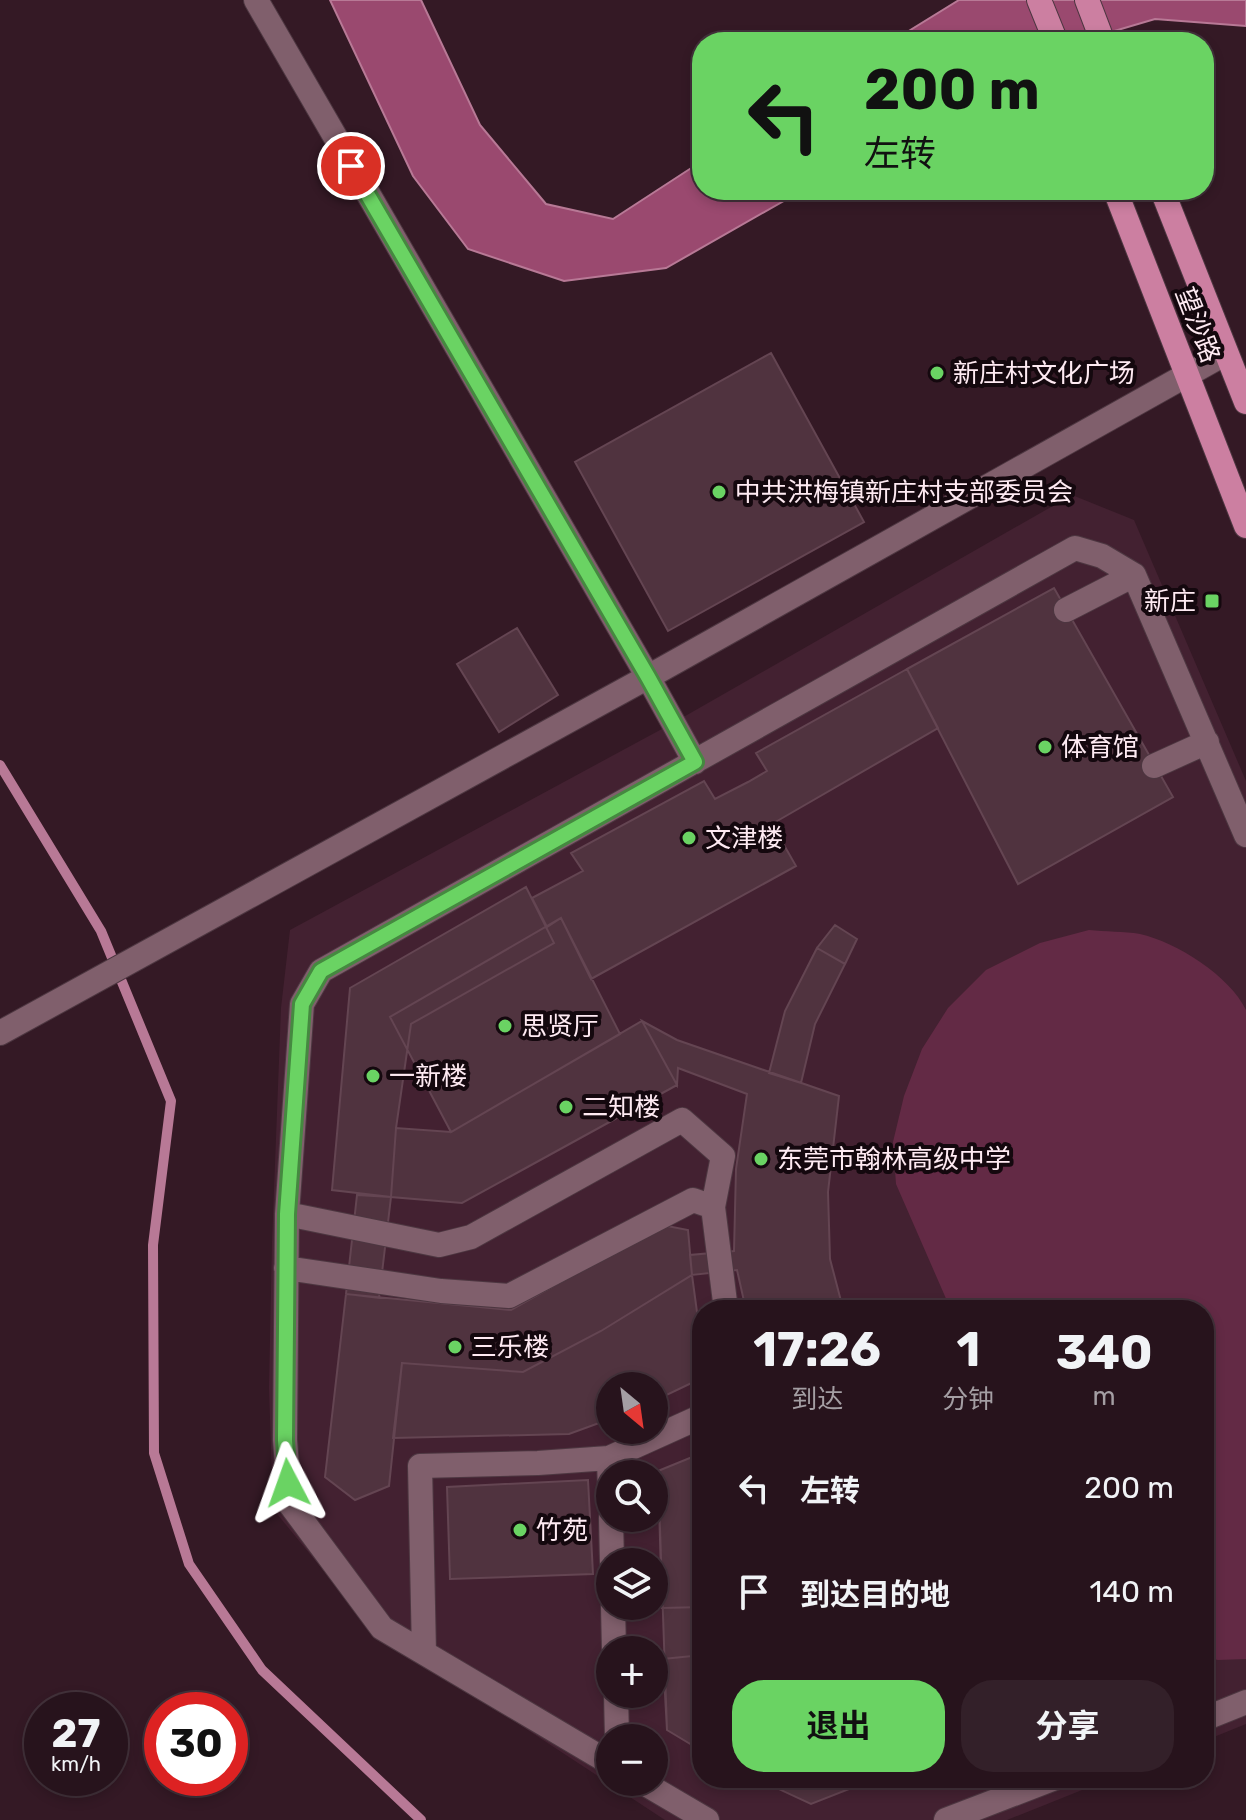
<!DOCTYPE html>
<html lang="zh">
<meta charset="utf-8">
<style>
:root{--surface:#27131c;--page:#332029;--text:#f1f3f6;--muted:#a49ea3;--line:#43323b;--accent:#6ad363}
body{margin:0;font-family:Rubik,"Noto Sans SC",sans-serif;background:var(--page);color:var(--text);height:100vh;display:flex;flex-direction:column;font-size:30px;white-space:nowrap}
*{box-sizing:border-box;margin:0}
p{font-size:26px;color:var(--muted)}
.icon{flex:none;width:44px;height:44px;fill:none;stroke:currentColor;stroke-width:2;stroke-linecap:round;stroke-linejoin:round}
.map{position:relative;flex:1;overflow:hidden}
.panel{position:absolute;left:692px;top:1300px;width:522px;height:488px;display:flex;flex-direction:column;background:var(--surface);border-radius:32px;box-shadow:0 4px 12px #0003,0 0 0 2px var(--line)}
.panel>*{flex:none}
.top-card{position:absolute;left:692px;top:32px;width:522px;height:168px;border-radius:32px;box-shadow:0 4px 12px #0003,0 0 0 2px var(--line);background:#6ad363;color:#111;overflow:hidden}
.needle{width:52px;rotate:151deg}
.fabs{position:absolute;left:596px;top:1372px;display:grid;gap:16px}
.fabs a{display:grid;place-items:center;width:72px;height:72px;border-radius:50%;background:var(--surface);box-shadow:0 4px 12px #0003,0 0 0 2px var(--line);font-size:40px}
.speed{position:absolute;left:24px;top:1692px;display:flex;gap:16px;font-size:40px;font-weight:700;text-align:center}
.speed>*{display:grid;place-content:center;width:104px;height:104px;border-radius:50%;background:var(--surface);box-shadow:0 4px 12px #0003,0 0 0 2px var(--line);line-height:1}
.speed small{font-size:20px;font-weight:400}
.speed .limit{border:12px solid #d22;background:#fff;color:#111}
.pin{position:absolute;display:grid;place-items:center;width:68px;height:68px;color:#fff;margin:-34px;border:4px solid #fff;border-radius:50%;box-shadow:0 2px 8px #0007}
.me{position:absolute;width:88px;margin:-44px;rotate:356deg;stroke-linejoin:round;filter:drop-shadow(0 0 6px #0008)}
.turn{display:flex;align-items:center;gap:28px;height:168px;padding:0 40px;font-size:36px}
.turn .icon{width:104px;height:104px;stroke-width:2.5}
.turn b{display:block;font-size:56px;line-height:68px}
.eta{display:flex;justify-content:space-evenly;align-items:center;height:136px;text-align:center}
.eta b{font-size:48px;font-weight:700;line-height:56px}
.action{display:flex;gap:16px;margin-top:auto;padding:16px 40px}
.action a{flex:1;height:92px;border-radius:32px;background:var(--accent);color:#111;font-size:32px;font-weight:700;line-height:92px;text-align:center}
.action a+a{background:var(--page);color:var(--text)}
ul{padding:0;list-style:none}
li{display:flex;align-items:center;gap:24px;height:104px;padding:0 40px}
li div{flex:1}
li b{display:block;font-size:30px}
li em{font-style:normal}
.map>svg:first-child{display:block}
.built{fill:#432131;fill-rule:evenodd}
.green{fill:#632a45}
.water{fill:#9a496f;stroke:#b87996;stroke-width:2}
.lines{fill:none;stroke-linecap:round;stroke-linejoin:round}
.stream{stroke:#b87996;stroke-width:10}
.building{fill:#50333f;stroke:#644552;stroke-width:2}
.minor-casing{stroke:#4d3741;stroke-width:26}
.major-casing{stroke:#4d3741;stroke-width:26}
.minor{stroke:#805f6c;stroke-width:24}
.major{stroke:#cc7fa1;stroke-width:24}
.route-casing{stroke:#458940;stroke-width:20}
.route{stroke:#6ad363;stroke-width:14}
.poi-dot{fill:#6ad363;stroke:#14080e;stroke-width:3}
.labels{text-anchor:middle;stroke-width:8;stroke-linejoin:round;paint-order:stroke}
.street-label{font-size:26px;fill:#feeaf2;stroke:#14080e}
.poi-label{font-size:26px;fill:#feeaf2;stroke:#14080e;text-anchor:start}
</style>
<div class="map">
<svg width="1246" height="1820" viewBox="0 0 1246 1820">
<rect width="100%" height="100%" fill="#341925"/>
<!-- built -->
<path class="built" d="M 1072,495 L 1134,520 L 1246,781 L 1246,1724 L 1204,1741 L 1204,1310 L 702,1310 L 702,1778 L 1112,1778 L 1007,1820 L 665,1820 L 476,1696 L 378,1637 L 273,1509 L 269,1388 L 272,1242 L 281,1008 L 290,930 L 673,723 ZM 610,1386 L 654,1386 L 654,1430 L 610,1430 ZM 610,1474 L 654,1474 L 654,1518 L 610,1518 ZM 610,1562 L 654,1562 L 654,1606 L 610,1606 ZM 610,1650 L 654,1650 L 654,1694 L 610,1694 ZM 610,1738 L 654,1738 L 654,1782 L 610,1782 Z"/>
<!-- green -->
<path class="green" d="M 1089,930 C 1105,932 1124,931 1140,934 C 1176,942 1230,976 1246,1010 L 1246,1659 L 1218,1660 L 1204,1657 L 1204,1310 L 951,1310 L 896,1184 L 893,1142 L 904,1096 L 922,1049 L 948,1008 L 986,970 L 1040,943 Z"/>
<!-- water -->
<path class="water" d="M 330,0 L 421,0 L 480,125 L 546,204 L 613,219 L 702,161 L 702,190 L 803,190 L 666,268 L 564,281 L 468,249 L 413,176 Z
M 959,0 L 1246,0 L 1246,26 L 1155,19 L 1077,42 L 891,42 Z"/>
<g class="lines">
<!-- stream -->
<path class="stream" d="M 0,765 L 101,931 L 171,1101 L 153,1245 L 154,1453 L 189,1564 L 262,1670 L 421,1820"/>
</g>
<!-- building -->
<path class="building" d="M 771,353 L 864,522 L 668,631 L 575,462 Z
M 1054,588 L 1173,797 L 1018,884 L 907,669 Z
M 517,628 L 558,695 L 499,732 L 457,664 Z
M 907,669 L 938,728 L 772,824 L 796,866 L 591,979 L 561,918 L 547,927 L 532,898 L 583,871 L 571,853 L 704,781 L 715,799 L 748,782 L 767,771 L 756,753 Z
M 526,887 L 554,943 L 411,1024 L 396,1128 L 391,1197 L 332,1190 L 350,988 Z
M 561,918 L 620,1034 L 451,1132 L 390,1017 Z
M 835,925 L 857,939 L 845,964 L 817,948 Z
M 817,948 L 845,964 L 815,1024 L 801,1083 L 769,1073 L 785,1011 Z
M 642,1021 L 677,1085 L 462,1203 L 391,1197 L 396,1128 L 451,1132 Z
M 642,1021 L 677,1040 L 839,1096 L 828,1192 L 830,1259 L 841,1301 L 857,1299 L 860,1310 L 746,1310 L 737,1270 L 692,1275 L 690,1255 L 734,1251 L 736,1169 L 747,1094 L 678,1068 L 677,1085 Z
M 357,1195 L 391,1197 L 379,1298 L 346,1294 Z
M 662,1225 L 688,1230 L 692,1275 L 601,1331 L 523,1372 L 402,1363 L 389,1486 L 355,1500 L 325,1477 L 346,1294 L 511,1310 Z
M 692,1275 L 702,1349 L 702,1378 L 654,1401 L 654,1386 L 610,1386 L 610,1419 L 569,1434 L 393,1438 L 402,1363 L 523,1372 L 601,1331 Z
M 702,1453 L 702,1607 L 662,1608 L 658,1471 Z
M 702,1453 L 702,1751 L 667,1730 L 658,1471 Z
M 588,1480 L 593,1574 L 450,1579 L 447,1487 Z
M 702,1655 L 702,1751 L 667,1730 L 663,1659 Z
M 755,1778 L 877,1778 L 811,1804 Z
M 755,1778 L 877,1778 L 811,1804 Z"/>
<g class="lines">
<!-- minor casing -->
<g class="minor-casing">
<path id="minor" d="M 256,0 L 648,677 L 695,762
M 1066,610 L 1134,575
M 1154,766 L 1207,742
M 0,1033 L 648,677 L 1226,353
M 713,1207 L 726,1310
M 286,1268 L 441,1291 L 509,1296 L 693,1200 L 713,1207 L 723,1156 L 682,1120 L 471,1237 L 439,1245 L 287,1214
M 609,1458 L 610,1496
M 611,1518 L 612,1562
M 613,1606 L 614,1650
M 424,1652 L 420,1466 L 538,1463 L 609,1458 L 702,1416
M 616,1694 L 617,1738
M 1204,1719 L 1246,1702
M 610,1763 L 382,1628 L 290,1504 L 285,1440 L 287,1214 L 302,1004 L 321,971 L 1075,548 L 1102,556 L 1134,575 L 1246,835
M 642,1782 L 707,1820
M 946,1820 L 1055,1778"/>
</g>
<!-- major casing -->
<g class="major-casing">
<path id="major" d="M 1039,0 L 1056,42
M 1087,0 L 1103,42
M 1115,190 L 1246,526
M 1162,190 L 1246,402"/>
</g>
<!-- minor -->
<use href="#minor" class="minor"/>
<!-- major -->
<use href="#major" class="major"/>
</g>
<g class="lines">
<!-- route casing -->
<g class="route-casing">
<path id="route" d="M 288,1483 L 285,1440 L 287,1214 L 302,1004 L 321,971 L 695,762 L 648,677 L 351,166"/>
</g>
<!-- route -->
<use href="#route" class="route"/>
</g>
<!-- markers -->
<g class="poi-dot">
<circle cx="937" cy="373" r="8"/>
<circle cx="719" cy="492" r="8"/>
<rect x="1204" y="593" width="16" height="16" rx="4"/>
<circle cx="1045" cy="747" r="8"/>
<circle cx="689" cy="838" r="8"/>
<circle cx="505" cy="1026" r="8"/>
<circle cx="373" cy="1076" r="8"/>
<circle cx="566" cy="1107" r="8"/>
<circle cx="761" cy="1159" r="8"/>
<circle cx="455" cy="1347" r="8"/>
<circle cx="520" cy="1530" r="8"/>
</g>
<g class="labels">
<!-- street labels -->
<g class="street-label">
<text transform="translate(1198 325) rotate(69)" y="9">望沙路</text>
</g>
<!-- poi labels -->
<g class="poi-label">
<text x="953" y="382">新庄村文化广场</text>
<text x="735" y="501">中共洪梅镇新庄村支部委员会</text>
<text x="1196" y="610" text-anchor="end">新庄</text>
<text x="1061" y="756">体育馆</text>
<text x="705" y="847">文津楼</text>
<text x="521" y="1035">思贤厅</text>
<text x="389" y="1085">一新楼</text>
<text x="582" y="1116">二知楼</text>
<text x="777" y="1168">东莞市翰林高级中学</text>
<text x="471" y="1356">三乐楼</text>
<text x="536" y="1539">竹苑</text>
</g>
</g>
</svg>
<div class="fabs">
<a><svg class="needle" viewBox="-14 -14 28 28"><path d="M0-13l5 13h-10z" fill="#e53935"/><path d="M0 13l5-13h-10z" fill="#a49ea3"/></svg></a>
<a><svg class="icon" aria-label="search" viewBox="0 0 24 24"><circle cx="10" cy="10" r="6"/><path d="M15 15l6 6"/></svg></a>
<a><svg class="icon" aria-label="layers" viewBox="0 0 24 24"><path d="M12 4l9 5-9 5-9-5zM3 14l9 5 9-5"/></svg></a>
<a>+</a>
<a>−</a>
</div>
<div class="speed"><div>27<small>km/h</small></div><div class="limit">30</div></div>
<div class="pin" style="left:351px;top:166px;background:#d93025"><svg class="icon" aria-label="arrive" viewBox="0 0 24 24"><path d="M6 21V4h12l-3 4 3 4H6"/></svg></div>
<svg class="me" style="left:288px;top:1483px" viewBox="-20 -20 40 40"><path d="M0-17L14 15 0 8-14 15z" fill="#6ad363" stroke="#fff" stroke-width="4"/></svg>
<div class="top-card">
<div class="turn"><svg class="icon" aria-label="left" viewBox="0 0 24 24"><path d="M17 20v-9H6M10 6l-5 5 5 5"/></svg><div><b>200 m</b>左转</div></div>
</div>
<section class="panel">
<div class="eta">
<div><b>17:26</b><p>到达</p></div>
<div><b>1</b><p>分钟</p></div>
<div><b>340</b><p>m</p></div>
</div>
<ul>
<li><svg class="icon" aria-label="left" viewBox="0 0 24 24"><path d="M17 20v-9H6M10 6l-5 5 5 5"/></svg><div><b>左转</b></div><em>200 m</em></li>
<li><svg class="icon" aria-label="arrive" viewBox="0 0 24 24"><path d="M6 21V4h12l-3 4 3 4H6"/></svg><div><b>到达目的地</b></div><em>140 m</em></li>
</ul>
<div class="action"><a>退出</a><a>分享</a></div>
</section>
</div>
